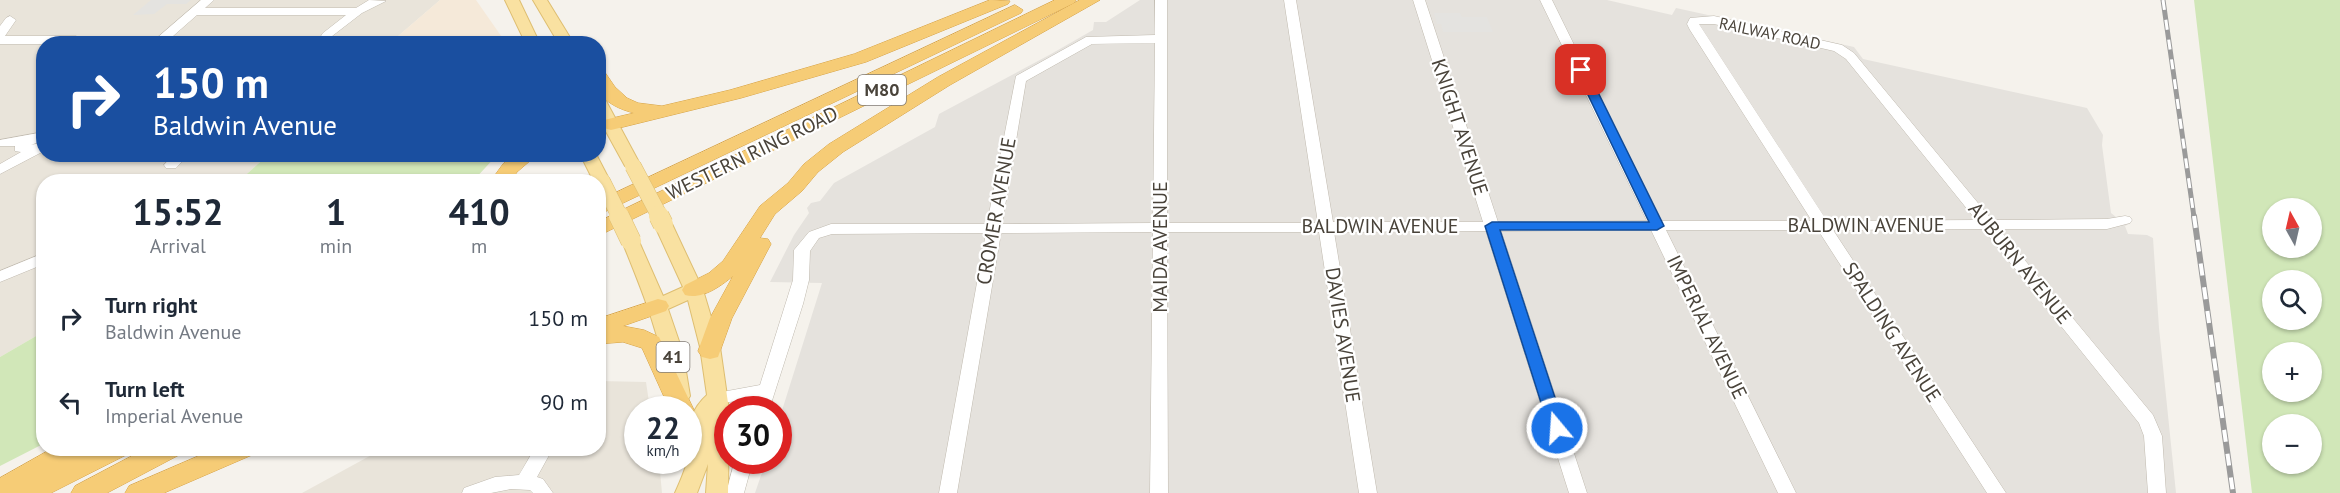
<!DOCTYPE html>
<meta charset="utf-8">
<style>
:root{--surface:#fff;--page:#f2f2f3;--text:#1f2937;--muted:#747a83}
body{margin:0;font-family:"PT Sans",sans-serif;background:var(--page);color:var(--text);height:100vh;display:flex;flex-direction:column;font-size:22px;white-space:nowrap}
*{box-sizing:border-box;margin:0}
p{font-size:20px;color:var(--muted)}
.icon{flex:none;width:33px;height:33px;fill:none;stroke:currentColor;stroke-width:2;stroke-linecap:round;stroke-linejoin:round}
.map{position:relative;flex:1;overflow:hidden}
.panel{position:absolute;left:36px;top:174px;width:570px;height:282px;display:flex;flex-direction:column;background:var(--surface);border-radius:24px;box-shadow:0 2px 4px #0004}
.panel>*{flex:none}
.guide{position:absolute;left:36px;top:36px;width:570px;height:126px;border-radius:24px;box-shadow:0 2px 4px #0004;background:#1a4fa0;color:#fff;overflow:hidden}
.needle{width:39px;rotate:352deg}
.tools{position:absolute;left:2262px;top:198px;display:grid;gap:12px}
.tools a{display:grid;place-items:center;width:60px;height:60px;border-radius:50%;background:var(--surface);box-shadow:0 2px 4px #0004;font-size:30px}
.speed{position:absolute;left:624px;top:396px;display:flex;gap:12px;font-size:30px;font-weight:700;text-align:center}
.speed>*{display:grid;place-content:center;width:78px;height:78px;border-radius:50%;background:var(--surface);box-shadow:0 2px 4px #0004;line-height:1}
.speed small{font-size:15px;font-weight:400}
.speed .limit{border:9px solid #d22;background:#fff;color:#111}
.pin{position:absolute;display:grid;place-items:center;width:51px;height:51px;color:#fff;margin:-26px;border-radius:12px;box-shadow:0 3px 9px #0006}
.me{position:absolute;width:66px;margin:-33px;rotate:342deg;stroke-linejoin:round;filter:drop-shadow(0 0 4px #0008)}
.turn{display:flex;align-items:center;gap:21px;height:126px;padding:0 18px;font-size:27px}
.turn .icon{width:78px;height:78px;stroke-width:2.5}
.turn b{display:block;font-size:42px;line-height:51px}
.eta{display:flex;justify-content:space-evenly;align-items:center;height:102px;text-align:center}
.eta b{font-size:36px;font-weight:700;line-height:42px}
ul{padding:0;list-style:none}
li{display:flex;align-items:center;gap:18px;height:84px;padding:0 18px}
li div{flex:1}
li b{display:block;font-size:22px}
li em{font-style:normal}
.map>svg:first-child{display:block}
.residential{fill:#e9e4da}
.commercial{fill:#f5e9d9}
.industrial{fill:#e5e2dd}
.green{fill:#d1e7b8;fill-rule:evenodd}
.parking{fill:#e4e3e0}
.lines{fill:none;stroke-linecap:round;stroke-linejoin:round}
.minor-casing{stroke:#c0baaf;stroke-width:1}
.major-casing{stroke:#debe71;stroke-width:2}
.highway-casing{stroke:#d6a245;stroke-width:1}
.minor{fill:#fff;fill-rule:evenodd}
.major{fill:#f9e1a1;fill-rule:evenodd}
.highway{fill:#f6cc76;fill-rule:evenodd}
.rail-far1-casing{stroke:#9a9a9a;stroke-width:5}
.rail-casing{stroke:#9a9a9a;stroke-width:6}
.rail-far1{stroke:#fff;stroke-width:3;stroke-dasharray:10;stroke-linecap:butt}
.rail{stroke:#fff;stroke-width:4;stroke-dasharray:12;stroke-linecap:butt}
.major-bridge-far1-casing{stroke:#debe71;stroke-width:17;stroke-linecap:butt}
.major-bridge-casing{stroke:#debe71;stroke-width:21;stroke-linecap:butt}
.major-bridge-far1{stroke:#f9e1a1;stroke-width:16}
.major-bridge{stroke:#f9e1a1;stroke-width:20}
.route{fill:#1a73e8;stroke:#114b97;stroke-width:1.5}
.labels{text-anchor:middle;stroke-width:4.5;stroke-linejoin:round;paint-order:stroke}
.far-street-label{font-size:16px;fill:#49433a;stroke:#fff}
.shield{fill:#fff;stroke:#807b75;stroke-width:1.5}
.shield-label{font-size:18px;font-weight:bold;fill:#49433a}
.street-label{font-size:20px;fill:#49433a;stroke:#fff}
</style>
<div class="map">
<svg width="2340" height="493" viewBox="0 0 2340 493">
<rect width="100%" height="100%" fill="#f5f2ec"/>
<!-- residential -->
<path class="residential" d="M 0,0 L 440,0 L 390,43 L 44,44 L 44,154 L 268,155 L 239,181 L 44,182 L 43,332 L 0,357 Z
M 599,381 L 646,382 L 650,409 L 638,410 L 638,460 L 659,461 L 662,493 L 302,493 L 377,452 L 388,449 L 598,448 Z"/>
<!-- commercial -->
<path class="commercial" d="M 440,0 L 476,0 L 506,43 L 390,43 Z"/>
<!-- industrial -->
<path class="industrial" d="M 1140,0 L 1607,0 L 1672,15 L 1676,8 L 1854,47 L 1863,59 L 2087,108 L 2103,135 L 2102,145 L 2111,213 L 2116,217 L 2122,216 L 2131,223 L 2125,226 L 2128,234 L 2147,235 L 2153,238 L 2159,328 L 2176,493 L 755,493 L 766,461 L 778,460 L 779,420 L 822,283 L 770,282 L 794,235 L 809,213 L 807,208 L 811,203 L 820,201 L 834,183 L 935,127 L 939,114 L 1051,54 L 1093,30 L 1094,22 L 1106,22 Z"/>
<!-- green -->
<path class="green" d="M 2194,0 L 2340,0 L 2340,493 L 2252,493 ZM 2272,208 L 2312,208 L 2312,248 L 2272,248 ZM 2272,280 L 2312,280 L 2312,320 L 2272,320 ZM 2272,352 L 2312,352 L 2312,392 L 2272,392 ZM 2272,424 L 2312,424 L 2312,464 L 2272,464 Z
M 498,154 L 473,181 L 239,181 L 268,155 Z
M 43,332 L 43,444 L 0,466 L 0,357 Z"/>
<!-- parking -->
<path class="parking" d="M 151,0 L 191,0 L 186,4 L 167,4 L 154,14 L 133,15 Z
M 1434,13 L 1460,13 L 1462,17 L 1487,17 L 1493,32 L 1443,32 L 1441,24 L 1437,24 Z"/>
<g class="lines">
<!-- minor casing -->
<g class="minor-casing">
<path id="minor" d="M 201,0 L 214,0 L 205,8 L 356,8 L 369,0 L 386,1 L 362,13 L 327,40 L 321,36 L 323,33 L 346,15 L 197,15 L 164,44 L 150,44 Z
M 1155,0 L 1167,0 L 1167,223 L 1318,223 L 1284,0 L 1296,0 L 1333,222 L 1483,222 L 1413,0 L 1425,0 L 1498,222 L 1647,221 L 1540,0 L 1552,0 L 1661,221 L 1812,221 L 1690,30 L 1687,24 L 1690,18 L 1714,16 L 1842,45 L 1854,53 L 1992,220 L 2107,219 L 2125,216 L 2130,217 L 2132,220 L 2130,223 L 2107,229 L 1999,229 L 2153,415 L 2162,436 L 2166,493 L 2148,493 L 2144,436 L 2139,423 L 1983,229 L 1833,230 L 2006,493 L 1987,493 L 1818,230 L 1666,230 L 1796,493 L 1778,493 L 1651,230 L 1501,231 L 1587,493 L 1569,493 L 1486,231 L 1334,232 L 1377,493 L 1359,493 L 1319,232 L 1167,232 L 1168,493 L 1150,493 L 1153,232 L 1001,233 L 957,493 L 939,493 L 986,233 L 832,234 L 819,238 L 810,251 L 809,280 L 803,304 L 769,410 L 751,410 L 755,398 L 717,404 L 711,402 L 708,398 L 711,394 L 760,385 L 793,280 L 794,250 L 809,232 L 831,224 L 987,224 L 1016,76 L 1086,37 L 1155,35 ZM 1699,24 L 1714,24 L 1821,48 L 1834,51 L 1846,59 L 1976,220 L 1827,221 ZM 1155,43 L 1153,223 L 1002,224 L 1026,81 L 1092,44 Z
M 10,16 L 16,20 L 5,36 L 76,36 L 82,40 L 76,44 L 0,44 L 0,26 L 6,18 Z
M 44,132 L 44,140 L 31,145 L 44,142 L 42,152 L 0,174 L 0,164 L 21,152 L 15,151 L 15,146 L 0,146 L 0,140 Z
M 174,154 L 189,154 L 176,168 L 166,168 L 164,165 Z
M 44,253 L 44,264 L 0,282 L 0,271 Z
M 535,448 L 553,448 L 537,477 L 543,479 L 553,493 L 533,493 L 530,490 L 511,489 L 491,493 L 462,493 L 464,488 L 495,477 L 519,475 Z
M 735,460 L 753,460 L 744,493 L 726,493 Z"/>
</g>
<!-- major casing -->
<g class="major-casing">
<path id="major" d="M 505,0 L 519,0 L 540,44 L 526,44 Z
M 533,0 L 547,0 L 574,44 L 559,44 Z
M 598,96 L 606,101 L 641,166 L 639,170 L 633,171 L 625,166 L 598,117 Z
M 580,154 L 596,154 L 610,181 L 608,185 L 598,185 L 598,182 L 594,182 Z
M 663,219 L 669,220 L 672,224 L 703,290 L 720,347 L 729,410 L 728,493 L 706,493 L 708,464 L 697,493 L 675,493 C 680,482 686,468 688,458 C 694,431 683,417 707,395 L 700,347 L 688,300 L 668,309 L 683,353 L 690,396 L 687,401 L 680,403 L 673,401 L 670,396 C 661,337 644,295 622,241 L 625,237 L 637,237 L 663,296 L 683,287 L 654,224 L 657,220 Z"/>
</g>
<!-- highway casing -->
<g class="highway-casing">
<path id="highway" d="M 990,0 L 1010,1 L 1008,4 L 866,62 L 741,98 L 611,130 L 604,128 L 602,124 L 604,120 L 634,113 C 622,110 603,103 599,89 C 597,84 598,75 598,70 L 604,71 L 615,87 L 627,98 L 638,103 L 662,106 L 730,90 L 854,54 Z
M 1055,0 L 1076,0 L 1074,3 L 598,236 L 598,222 Z
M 1080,0 L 1100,0 L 950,85 L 843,152 L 818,172 L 802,191 L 775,214 L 760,238 L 768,239 L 771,244 L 732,318 L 718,357 L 710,359 L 702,357 L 698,351 L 710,318 L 733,276 C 721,286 702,300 685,295 L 682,290 L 685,285 L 709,273 L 723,261 L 760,206 L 788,183 L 804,164 L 829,144 L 938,77 Z
M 1015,5 L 1023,10 L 1021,13 L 598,215 L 598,201 Z
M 516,154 L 538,154 L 517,172 L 510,182 L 490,182 L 503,164 Z
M 658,299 L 666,301 L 669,306 L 666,311 L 623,326 L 644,330 L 659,337 L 694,410 L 688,417 L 688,410 L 670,410 L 642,348 L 623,342 L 598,344 L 598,319 Z
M 53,448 L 87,448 L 85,453 L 94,448 L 129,448 L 126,455 L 51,493 L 0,493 L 0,478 Z
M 147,448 L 182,448 L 179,455 L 107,493 L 71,493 L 75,486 Z
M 217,448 L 255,448 L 252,455 L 164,493 L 125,493 L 129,486 Z"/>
</g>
<!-- minor -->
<use href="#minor" class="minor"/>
<!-- major -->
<use href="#major" class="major"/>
<!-- highway -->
<use href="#highway" class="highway"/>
<!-- rail-far1 casing -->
<g class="rail-far1-casing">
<path id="rail-far1" d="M 2163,0 L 2194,217"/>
</g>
<!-- rail casing -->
<g class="rail-casing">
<path id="rail" d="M 2194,216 L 2233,493"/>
</g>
<!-- rail-far1 -->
<use href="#rail-far1" class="rail-far1"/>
<!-- rail -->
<use href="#rail" class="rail"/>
<!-- major-bridge-far1 casing -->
<g class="major-bridge-far1-casing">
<path id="major-bridge-far1" d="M 633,166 L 660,217
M 602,181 L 620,217"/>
</g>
<!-- major-bridge casing -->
<g class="major-bridge-casing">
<path id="major-bridge" d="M 619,216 L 631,241
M 659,216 L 663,224"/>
</g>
<!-- major-bridge-far1 -->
<use href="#major-bridge-far1" class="major-bridge-far1"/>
<!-- major-bridge -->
<use href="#major-bridge" class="major-bridge"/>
</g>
<!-- route -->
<path class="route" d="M 1581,66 L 1587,70 L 1664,226 L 1657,230 L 1500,230 L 1565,428 L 1563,432 L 1551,432 L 1549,428 L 1485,226 L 1492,222 L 1649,222 L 1576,70 Z"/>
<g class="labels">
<!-- far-street labels -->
<g class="far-street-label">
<text transform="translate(1770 33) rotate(12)" y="6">RAILWAY ROAD</text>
</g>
<!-- shield labels -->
<g class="shield">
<rect x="858" y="75" width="48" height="30" rx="4.5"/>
<rect x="656.5" y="342" width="33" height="30" rx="4.5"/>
</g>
<g class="shield-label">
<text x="882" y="96">M80</text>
<text x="673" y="363">41</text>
</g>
<!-- street labels -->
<g class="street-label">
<text transform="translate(1460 127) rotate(72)" y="7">KNIGHT AVENUE</text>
<text transform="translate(752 153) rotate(-26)" y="7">WESTERN RING ROAD</text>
<text transform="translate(996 211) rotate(-80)" y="7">CROMER AVENUE</text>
<text x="1866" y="232">BALDWIN AVENUE</text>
<text x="1380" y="233">BALDWIN AVENUE</text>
<text transform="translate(1160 247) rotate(-90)" y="7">MAIDA AVENUE</text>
<text transform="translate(2020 263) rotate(51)" y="7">AUBURN AVENUE</text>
<text transform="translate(1707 327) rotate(64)" y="7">IMPERIAL AVENUE</text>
<text transform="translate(1892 332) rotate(57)" y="7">SPALDING AVENUE</text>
<text transform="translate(1343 335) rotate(81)" y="7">DAVIES AVENUE</text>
</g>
</g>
</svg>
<div class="tools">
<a><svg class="needle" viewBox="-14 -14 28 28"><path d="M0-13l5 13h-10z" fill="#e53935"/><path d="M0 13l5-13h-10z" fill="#747a83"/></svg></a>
<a><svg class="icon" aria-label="search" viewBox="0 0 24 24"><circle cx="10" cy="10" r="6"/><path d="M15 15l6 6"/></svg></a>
<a>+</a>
<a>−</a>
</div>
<div class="speed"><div>22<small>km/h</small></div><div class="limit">30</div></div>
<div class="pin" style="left:1581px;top:70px;background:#d93025"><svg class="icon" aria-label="arrive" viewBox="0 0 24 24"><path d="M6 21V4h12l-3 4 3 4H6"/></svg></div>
<svg class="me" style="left:1557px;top:428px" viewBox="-20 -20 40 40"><circle r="17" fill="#1a73e8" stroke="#fff" stroke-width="3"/><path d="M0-11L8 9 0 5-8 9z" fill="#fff"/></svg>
<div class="guide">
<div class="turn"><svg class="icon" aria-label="right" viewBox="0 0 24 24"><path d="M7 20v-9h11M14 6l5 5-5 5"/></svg><div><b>150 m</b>Baldwin Avenue</div></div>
</div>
<section class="panel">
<div class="eta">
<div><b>15:52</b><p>Arrival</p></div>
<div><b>1</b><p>min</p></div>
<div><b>410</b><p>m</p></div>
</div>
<ul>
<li><svg class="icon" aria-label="right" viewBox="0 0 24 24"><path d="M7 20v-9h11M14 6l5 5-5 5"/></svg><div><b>Turn right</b><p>Baldwin Avenue</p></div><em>150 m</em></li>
<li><svg class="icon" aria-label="left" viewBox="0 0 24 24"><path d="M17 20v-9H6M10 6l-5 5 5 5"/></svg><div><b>Turn left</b><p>Imperial Avenue</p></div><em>90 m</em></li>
</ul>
</section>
</div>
